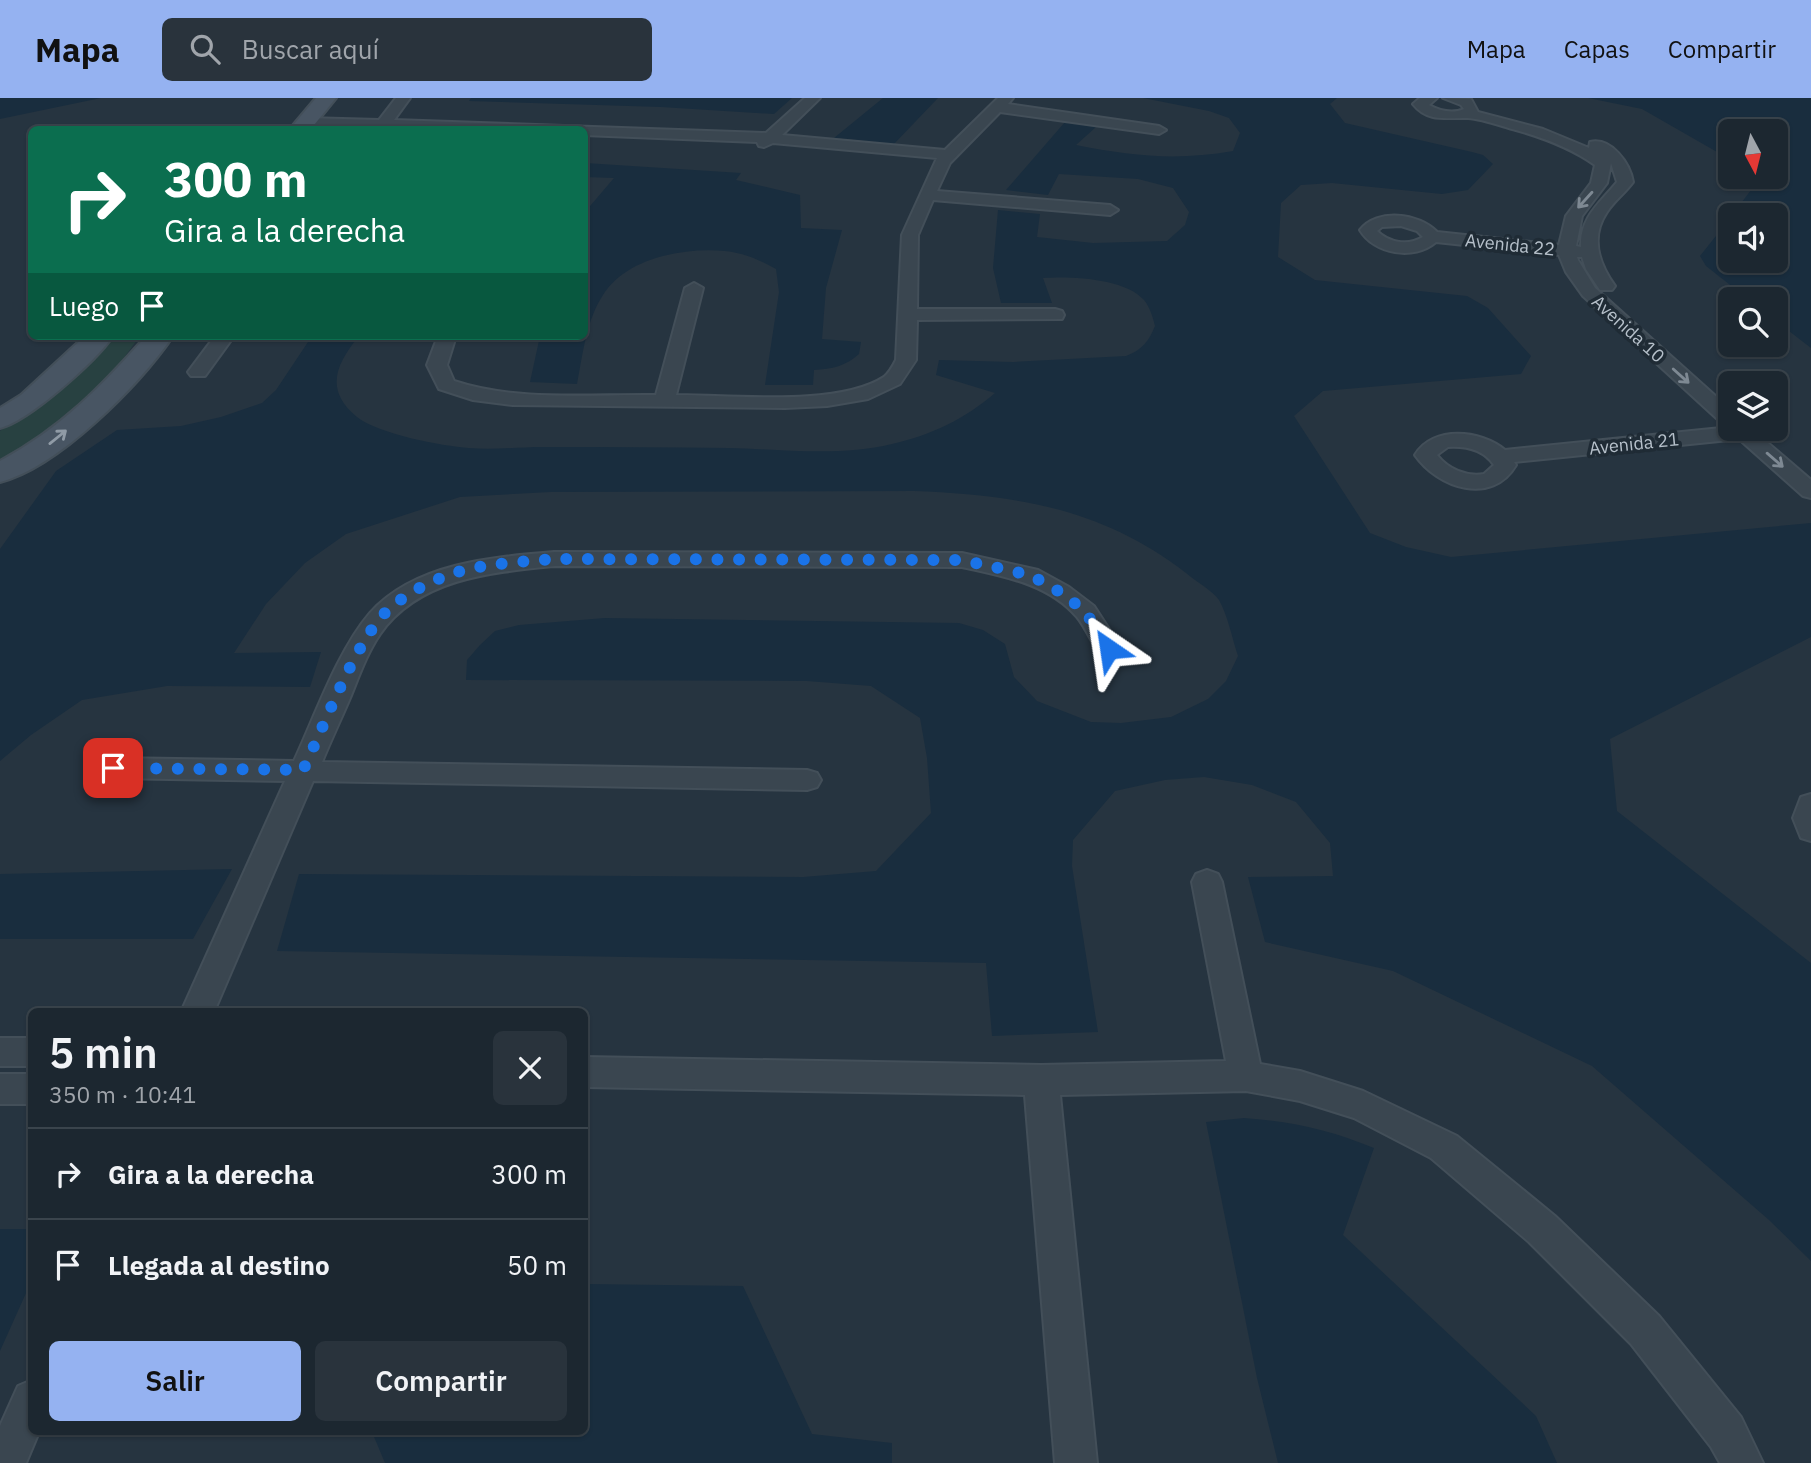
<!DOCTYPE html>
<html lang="es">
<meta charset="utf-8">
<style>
:root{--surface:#1c2730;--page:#29333c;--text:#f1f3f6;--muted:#a0a5ab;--line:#3a444c;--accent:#95b2f1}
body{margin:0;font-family:"IBM Plex Sans",sans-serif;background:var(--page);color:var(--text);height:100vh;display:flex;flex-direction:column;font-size:26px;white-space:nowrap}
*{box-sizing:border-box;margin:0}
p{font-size:23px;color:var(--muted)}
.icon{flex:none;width:38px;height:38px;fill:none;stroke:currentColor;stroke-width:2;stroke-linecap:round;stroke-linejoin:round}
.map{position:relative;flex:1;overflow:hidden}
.sheet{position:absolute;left:28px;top:910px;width:560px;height:427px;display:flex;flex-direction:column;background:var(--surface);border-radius:10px;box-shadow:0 2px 5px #0004,0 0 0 2px var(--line)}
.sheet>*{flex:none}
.top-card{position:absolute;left:28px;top:28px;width:560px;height:214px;border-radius:10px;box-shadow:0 2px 5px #0004,0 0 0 2px var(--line);background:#0b6e4f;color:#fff;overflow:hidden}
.needle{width:46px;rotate:173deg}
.controls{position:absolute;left:1718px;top:21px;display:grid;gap:14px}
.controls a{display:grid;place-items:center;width:70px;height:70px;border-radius:10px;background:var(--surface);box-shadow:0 2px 5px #0004,0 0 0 2px var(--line);font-size:35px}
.pin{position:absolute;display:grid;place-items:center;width:60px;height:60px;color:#fff;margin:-30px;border-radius:14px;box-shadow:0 4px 10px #0006}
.me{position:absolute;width:77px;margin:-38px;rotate:328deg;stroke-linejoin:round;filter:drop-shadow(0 0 5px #0008)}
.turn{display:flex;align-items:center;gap:24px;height:147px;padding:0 21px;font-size:32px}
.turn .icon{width:91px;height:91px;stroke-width:2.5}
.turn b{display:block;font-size:49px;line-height:60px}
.then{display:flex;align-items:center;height:66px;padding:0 21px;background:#0003;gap:14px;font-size:26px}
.round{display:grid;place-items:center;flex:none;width:74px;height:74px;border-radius:10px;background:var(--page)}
.overview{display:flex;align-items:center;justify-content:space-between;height:119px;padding:0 21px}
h1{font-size:42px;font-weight:600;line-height:52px}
.action{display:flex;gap:14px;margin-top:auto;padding:14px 21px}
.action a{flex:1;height:80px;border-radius:10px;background:var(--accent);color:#111;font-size:28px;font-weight:600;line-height:80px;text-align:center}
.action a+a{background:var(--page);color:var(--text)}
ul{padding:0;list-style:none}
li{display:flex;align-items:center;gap:21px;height:91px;padding:0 21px;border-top:2px solid var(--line)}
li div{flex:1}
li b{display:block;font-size:26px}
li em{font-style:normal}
header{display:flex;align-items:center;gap:42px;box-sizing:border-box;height:98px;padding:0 35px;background:var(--accent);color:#111}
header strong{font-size:33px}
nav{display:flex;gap:38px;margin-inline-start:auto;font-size:24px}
.search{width:490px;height:63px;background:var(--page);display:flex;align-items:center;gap:18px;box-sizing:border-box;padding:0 24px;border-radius:10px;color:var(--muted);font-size:26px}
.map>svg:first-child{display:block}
.green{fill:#284141}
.water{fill:#192d3e}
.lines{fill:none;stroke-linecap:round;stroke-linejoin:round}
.street-casing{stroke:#434f59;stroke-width:4}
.secondary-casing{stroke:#434f59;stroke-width:4}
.street{fill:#3a4650;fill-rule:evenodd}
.secondary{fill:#485563;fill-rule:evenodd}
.oneway{stroke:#7e8993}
.oneway2{stroke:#909ba6}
.route{stroke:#1a73e8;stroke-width:12;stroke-dasharray:0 21.6}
.labels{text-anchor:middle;stroke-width:7;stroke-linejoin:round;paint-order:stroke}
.far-street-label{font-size:18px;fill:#b6c0ca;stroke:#1f2b35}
</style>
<header>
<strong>Mapa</strong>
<div class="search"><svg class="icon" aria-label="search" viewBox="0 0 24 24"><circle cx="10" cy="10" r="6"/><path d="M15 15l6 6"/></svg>Buscar aquí</div>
<nav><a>Mapa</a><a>Capas</a><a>Compartir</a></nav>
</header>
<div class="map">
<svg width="1811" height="1365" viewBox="0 0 1811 1365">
<rect width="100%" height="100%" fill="#263440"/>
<!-- green -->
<path class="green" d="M 112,238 L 140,238 L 101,291 L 45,340 L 0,365 L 0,333 L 64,287 Z"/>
<!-- water -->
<path class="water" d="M 0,0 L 101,0 L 0,21 Z
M 471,0 L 792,0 L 774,16 L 661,9 L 469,3 Z
M 883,0 L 938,0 L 894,46 L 834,40 Z
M 1143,0 L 1337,0 L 1330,6 L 1345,25 L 1472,54 L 1483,57 L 1493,66 L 1468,92 L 1442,96 L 1332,85 L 1301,87 L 1281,105 L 1278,159 L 1315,182 L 1467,198 L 1488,210 L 1531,258 L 1521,276 L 1323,293 L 1294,318 L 1370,435 L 1406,449 L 1451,459 L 1811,425 L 1811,539 L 1610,641 L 1617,713 L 1811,865 L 1811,1163 L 1769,1122 L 1592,968 L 1393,873 L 1265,844 L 1248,779 L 1333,778 L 1330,745 L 1296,704 L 1252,687 L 1204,679 L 1165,682 L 1115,693 L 1073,742 L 1072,768 L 1098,934 L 992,938 L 986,865 L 277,853 L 299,776 L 803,779 L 876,773 L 931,715 L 927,660 L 920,620 L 871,588 L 807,583 L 466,582 L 467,562 L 480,547 L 495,533 L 519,527 L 605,520 L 959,525 L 983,532 L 1005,546 L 1014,579 L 1037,603 L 1091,624 L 1121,625 L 1171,619 L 1208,601 L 1226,583 L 1238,558 C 1232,540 1228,518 1219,502 C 1212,492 1195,483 1186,475 C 1102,410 1016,397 914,393 L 551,394 L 460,399 L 346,436 L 305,465 L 266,506 L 234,555 L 321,554 L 310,589 L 167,588 L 82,602 L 31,637 L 0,663 L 0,451 L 56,373 L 117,332 L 181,328 L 221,319 L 262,305 L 276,292 L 312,238 L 359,238 C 336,266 324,292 357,319 C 379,336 441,348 469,350 C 493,352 519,349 543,349 C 605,349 667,349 728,350 C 782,351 839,359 892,346 C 931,337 965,321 995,295 L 936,277 L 939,262 L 1013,264 L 1126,258 C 1142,252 1149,243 1155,228 C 1153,220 1150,209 1144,202 C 1125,180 1070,178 1043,180 L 1052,205 L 1001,205 L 993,170 L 998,112 L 1040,116 L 1037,139 L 1093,145 L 1167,143 L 1185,127 L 1189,114 L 1173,90 L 1138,81 L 1059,76 L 1048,97 L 1006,92 L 1065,24 L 1096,29 L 1076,47 C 1131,58 1177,63 1233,53 L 1240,35 L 1229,20 L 1209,13 Z
M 1588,0 L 1811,0 L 1811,250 L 1776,223 L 1776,201 L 1748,201 L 1706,168 L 1700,158 L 1731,119 L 1731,163 L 1776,163 L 1776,117 L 1732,117 L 1761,79 L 1776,79 L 1776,33 L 1731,33 L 1731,62 L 1642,11 Z
M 585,65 L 741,75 L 736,82 L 800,97 L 801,130 L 842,132 L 826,190 L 822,241 L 861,244 L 859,256 C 846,268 832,271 814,272 L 813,287 L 765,287 L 779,194 L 776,171 C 760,162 744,155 725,153 C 684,149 626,160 603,197 C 586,223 583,256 577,286 L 530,284 L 540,238 L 584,238 L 585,114 L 614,80 L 585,79 Z
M 232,771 L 193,841 L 0,841 L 0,776 Z
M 1244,1020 C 1290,1023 1331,1032 1374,1050 L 1343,1137 L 1536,1318 L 1557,1365 L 1278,1365 L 1257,1280 L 1206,1024 Z
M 0,1131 L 32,1131 L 31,1184 L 0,1253 Z
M 585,1186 L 743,1188 L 812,1336 L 892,1345 L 892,1365 L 385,1365 L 372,1334 L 584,1334 Z"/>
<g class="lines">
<!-- street casing -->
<g class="street-casing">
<path id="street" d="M 396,0 L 410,0 L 394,22 L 766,35 L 805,0 L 820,0 L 782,37 L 945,52 L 998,0 L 1013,0 L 1008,6 L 1159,28 L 1166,32 L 1159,36 L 1000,14 L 950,65 L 937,93 L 1110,107 L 1118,112 L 1110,117 L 933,102 L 918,137 L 917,211 L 1055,211 L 1062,213 L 1064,217 L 1062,221 L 917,222 L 916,262 L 900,286 L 868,301 L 827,308 L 785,310 L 513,307 L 473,302 L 439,291 L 427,267 L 438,238 L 456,238 L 447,267 L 454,283 C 517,304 590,296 656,297 L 685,190 L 694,185 L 703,190 L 676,297 C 731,297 838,309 884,279 C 889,275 893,268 896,262 L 902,137 L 937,60 L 773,45 L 764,49 L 759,48 L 757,44 L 584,37 L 584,32 L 372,32 L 306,28 L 299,24 L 306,20 L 379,22 Z
M 1420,0 L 1437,0 L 1429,7 C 1440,13 1452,16 1464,11 L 1461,7 L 1443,0 L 1471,1 L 1478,14 L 1543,31 L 1589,50 L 1590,44 C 1611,39 1630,65 1633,84 C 1625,95 1614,103 1607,114 C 1590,139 1599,166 1615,188 L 1612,192 L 1600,192 L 1586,171 L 1582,159 L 1577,159 L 1578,162 L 1595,190 L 1731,312 L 1731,329 L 1724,327 L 1583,198 L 1566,174 L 1559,157 L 1436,144 C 1414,163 1374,156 1360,132 C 1377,110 1419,115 1437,134 L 1559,147 L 1566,118 L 1591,85 L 1595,67 C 1571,50 1544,40 1516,32 C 1501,28 1483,21 1468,20 C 1447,19 1428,25 1413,6 ZM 1611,65 L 1617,84 C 1600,105 1580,119 1581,149 L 1576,148 L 1582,118 L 1607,85 ZM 1401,128 L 1417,133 L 1423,139 C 1408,148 1389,145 1377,133 L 1382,129 Z
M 215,238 L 234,238 L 205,278 L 191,278 L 188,274 Z
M 1731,329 L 1776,330 L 1774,336 L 1761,339 L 1811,382 L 1811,400 L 1803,398 L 1739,341 L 1514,364 L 1516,367 C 1492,408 1438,390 1415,357 C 1433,327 1481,332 1505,352 ZM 1448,349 C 1466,348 1483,351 1494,367 L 1484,376 C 1466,379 1448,371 1437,357 Z
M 555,454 L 962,455 L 1038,472 L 1069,489 L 1094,508 L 1122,551 L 1118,557 L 1109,559 L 1100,557 C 1092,545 1086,530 1077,519 C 1048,485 1002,478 962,469 L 555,468 C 493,474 419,480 380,536 C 367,555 359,578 350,600 C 341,621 331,642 322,664 L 807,672 L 817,675 L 821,682 L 817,689 L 807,692 L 313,683 L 214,914 L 181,914 L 285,683 L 113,680 L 103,677 L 99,670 L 103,663 L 113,660 L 294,663 C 315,618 338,552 370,515 C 415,465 493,459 555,454 Z
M 1811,696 L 1811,743 L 1801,740 L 1793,720 L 1801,699 Z
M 1207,772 L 1218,776 L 1222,784 L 1260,966 L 1300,973 L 1363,993 L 1457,1038 L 1555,1118 L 1659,1218 L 1741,1319 L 1763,1365 L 1720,1365 L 1711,1349 L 1631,1246 L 1529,1144 L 1431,1060 L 1354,1020 L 1300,1003 L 1246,993 L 1060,997 L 1097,1365 L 1055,1365 L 1025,997 L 584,989 L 584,959 L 1041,967 L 1226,963 L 1192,784 L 1196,776 Z
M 0,940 L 32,940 L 32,968 L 0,968 Z
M 0,976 L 32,976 L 32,1006 L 0,1006 Z
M 32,1282 L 32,1334 L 39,1334 L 26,1365 L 0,1365 L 0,1328 L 18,1288 Z"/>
</g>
<!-- secondary casing -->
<g class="secondary-casing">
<path id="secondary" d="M 316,0 L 336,0 L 310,32 L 289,32 Z
M 85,238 L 113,238 C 96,263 29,323 0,330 L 0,310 L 21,297 Z
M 146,238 L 173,238 C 139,287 59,369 0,384 L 0,363 C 61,330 101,289 146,238 Z"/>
</g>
<!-- street -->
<use href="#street" class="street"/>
<!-- secondary -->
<use href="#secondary" class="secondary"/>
</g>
<!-- one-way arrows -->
<defs><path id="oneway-shaft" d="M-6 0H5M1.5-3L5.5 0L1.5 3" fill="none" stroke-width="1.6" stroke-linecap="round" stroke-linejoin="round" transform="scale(1.75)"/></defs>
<g class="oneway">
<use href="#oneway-shaft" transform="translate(1585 102) rotate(132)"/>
<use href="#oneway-shaft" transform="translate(1681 278) rotate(42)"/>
<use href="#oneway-shaft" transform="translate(1775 362) rotate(41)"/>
</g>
<use class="oneway2" href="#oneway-shaft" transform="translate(58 339) rotate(-39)"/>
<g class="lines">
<!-- route -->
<path class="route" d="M 113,670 L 303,672 C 324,629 356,541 389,511 C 407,495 431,483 454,475 C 486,465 522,464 555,461 L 962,462 L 1030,477 L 1060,494 L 1085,513 L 1109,551"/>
</g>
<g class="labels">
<!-- far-street labels -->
<g class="far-street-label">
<text transform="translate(1510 147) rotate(6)" y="6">Avenida 22</text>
<text transform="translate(1628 231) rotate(42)" y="6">Avenida 10</text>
<text transform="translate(1634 346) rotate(-6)" y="6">Avenida 21</text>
</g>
</g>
</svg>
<div class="controls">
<a><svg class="needle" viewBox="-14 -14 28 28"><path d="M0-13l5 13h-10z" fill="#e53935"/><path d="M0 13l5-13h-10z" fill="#a0a5ab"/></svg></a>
<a><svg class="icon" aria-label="sound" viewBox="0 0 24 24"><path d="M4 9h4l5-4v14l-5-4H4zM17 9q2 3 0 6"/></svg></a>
<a><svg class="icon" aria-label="search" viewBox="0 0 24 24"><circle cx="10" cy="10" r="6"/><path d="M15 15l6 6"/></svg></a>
<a><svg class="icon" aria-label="layers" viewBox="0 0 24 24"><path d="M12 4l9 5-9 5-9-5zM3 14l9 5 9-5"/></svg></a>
</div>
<div class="pin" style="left:113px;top:670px;background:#d93025"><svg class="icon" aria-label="arrive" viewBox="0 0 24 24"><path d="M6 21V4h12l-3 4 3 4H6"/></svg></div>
<svg class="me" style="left:1109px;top:551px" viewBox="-20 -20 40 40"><path d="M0-17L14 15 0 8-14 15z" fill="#1a73e8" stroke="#fff" stroke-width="4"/></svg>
<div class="top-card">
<div class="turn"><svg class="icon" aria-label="right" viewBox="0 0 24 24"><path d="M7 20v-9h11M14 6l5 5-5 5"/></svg><div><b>300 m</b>Gira a la derecha</div></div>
<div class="then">Luego<svg class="icon" aria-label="arrive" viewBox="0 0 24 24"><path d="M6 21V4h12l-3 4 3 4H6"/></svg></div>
</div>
<section class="sheet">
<div class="overview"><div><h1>5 min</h1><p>350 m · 10:41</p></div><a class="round"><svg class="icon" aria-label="close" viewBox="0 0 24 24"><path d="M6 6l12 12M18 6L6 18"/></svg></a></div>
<ul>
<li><svg class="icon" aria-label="right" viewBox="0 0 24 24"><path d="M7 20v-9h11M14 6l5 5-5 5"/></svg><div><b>Gira a la derecha</b></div><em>300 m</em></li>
<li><svg class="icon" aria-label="arrive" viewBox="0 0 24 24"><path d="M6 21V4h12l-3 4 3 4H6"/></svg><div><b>Llegada al destino</b></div><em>50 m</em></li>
</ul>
<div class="action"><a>Salir</a><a>Compartir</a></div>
</section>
</div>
